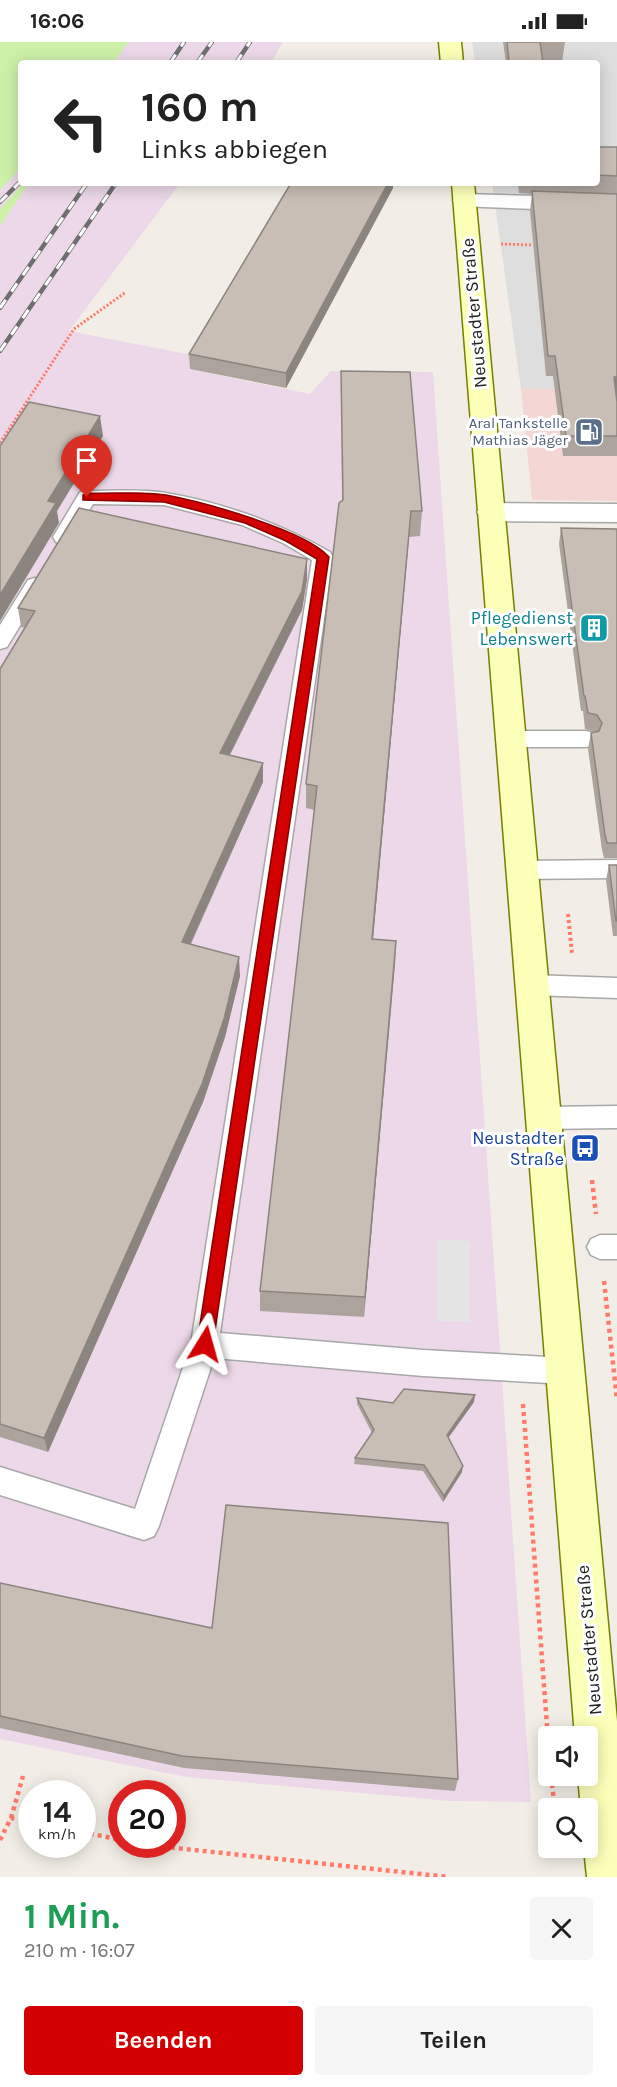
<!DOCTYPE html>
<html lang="de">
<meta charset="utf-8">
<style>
:root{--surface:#fff;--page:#f6f6f6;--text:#222;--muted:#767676;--accent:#d20001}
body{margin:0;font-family:Karla,sans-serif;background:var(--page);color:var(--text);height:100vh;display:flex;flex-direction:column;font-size:22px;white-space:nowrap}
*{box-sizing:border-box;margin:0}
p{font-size:20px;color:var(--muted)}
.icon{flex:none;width:33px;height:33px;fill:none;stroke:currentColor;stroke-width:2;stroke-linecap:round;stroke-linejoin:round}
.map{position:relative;height:1835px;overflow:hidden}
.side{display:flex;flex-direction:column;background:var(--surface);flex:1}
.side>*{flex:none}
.top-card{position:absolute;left:18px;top:18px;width:582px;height:126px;border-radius:6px;box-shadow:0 3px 15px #0003;background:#fff;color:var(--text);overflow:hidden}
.buttons{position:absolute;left:538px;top:1684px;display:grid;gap:12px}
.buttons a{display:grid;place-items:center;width:60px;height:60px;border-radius:6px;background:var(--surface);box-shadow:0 3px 15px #0003;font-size:30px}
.speed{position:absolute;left:18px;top:1738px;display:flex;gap:12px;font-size:30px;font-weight:700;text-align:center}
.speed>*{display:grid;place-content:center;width:78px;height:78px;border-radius:50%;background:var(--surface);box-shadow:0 3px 15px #0003;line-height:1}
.speed small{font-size:15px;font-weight:400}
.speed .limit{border:9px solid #d22;background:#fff;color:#111}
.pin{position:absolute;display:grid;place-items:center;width:51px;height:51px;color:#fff;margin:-62px -26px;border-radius:50% 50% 50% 0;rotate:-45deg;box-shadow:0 0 6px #0007}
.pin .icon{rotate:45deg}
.me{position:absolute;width:66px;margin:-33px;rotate:8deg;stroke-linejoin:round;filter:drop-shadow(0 0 4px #0008)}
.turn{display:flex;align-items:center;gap:21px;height:126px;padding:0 24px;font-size:27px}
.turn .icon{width:78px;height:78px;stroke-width:2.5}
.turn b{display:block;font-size:42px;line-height:51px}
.round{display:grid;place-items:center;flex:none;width:63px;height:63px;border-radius:6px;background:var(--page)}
.headline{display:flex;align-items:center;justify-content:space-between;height:102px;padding:0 24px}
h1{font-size:36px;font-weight:700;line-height:45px;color:#1e9e55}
.action{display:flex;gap:12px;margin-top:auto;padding:12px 24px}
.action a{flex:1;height:69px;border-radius:6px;background:var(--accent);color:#fff;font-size:24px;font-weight:700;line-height:69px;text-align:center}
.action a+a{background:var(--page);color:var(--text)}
.status{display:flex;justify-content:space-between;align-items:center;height:42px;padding:0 30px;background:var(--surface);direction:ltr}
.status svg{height:16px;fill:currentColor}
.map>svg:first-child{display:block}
.residential{fill:#dfdede}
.commercial{fill:#f4d7d5}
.industrial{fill:#ecd8e8}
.grass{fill:#cdf0a9}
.parking{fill:#e5e5e5}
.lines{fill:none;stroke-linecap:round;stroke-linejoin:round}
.service-casing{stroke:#a8a8a8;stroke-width:3}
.minor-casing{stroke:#a8a8a8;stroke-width:3}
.secondary-casing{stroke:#738000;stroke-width:3}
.path-far2{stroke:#ff7a6b;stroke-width:3;stroke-dasharray:2 2;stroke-linecap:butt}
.path-far1{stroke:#ff7a6b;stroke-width:4;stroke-dasharray:3 3;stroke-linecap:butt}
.path{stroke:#ff7a6b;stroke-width:4.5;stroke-dasharray:4 4;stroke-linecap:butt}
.service{fill:#fff;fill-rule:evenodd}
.minor{fill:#fff;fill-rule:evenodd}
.secondary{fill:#fcffb8;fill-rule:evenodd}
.rail-casing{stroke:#6f6f6f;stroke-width:4.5}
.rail{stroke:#fff;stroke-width:3;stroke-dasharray:10;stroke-linecap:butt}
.wall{fill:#aca39d}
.shaded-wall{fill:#8c857f}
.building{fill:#c8beb6;stroke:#8c857f;stroke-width:1.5}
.route{fill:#d20001;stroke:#880001;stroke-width:1.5}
.labels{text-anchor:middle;stroke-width:6;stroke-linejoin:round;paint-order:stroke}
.far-service-label{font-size:15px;fill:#4e5e75;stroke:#fff;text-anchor:end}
.street-label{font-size:18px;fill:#212121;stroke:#fff}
.culture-label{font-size:18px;fill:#0d838f;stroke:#fff;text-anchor:end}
.transit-label{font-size:18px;fill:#164399;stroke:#fff;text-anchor:end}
</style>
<div class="status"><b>16:06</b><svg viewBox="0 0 49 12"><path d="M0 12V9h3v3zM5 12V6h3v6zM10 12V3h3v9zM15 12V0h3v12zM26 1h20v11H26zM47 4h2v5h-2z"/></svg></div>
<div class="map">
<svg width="617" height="1835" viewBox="0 0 617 1835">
<rect width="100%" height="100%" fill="#f2eee7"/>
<!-- residential -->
<path class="residential" d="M 472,0 L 617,0 L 617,347 L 521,347 L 492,141 L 597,141 L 597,21 L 475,21 Z"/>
<!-- commercial -->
<path class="commercial" d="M 521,347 L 617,347 L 617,459 L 532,458 Z"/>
<!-- industrial -->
<path class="industrial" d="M 129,0 L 283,0 L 271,21 L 113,21 Z
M 21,126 L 21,141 L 24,141 L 0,167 L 0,148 Z
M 29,141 L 180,141 L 69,289 L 197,314 L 190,327 L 310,352 L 331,329 L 433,330 L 531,1760 L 450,1759 L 186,1735 L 0,1697 L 0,184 Z"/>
<!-- grass -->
<path class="grass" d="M 0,0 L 129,0 L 113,21 L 21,21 L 21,126 L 0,148 Z
M 24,141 L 29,141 L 0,184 L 0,167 Z"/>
<!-- parking -->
<path class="parking" d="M 437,1197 L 470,1199 L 470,1280 L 437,1279 Z"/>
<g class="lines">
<!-- service casing -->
<g class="service-casing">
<path id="service" d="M 87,449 C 112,449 141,447 166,451 C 224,461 279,481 330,510 L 333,515 L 220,1291 L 423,1308 L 566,1316 L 576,1320 L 580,1329 L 576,1338 L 566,1342 L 423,1334 L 214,1316 L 159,1484 L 154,1494 L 144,1498 L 0,1453 L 0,1425 L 135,1467 L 191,1302 L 312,518 L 283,501 L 242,483 L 164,463 L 93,462 L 70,500 L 63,502 L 56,500 L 53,495 L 80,450 Z
M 35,536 L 42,538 L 45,543 L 7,605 L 0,607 L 0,583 L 28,538 Z
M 510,689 L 586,689 L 594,691 L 597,697 L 594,703 L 586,705 L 510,705 L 502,703 L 499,697 L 502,691 Z
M 617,818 L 617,836 L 521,837 L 513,834 L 509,828 L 513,822 L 521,819 Z
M 531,933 L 617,936 L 617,956 L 531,953 L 522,950 L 519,943 L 522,936 Z
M 617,1064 L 617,1086 L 543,1087 L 534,1084 L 530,1076 L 534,1068 L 543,1065 Z
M 600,1193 L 617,1193 L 617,1217 L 600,1217 L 591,1213 L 587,1205 L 591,1197 Z"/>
</g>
<!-- minor casing -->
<g class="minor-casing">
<path id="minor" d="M 465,152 L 617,156 L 617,170 L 457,164 L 453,159 L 457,154 Z
M 491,461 L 617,462 L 617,480 L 491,479 L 481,476 L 477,470 L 481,464 Z"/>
</g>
<!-- secondary casing -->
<g class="secondary-casing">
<path id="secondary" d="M 439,0 L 461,0 L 463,21 L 441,21 Z
M 452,141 L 474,141 L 617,1679 L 617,1835 L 587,1835 L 584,1806 L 588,1806 L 588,1767 L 581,1767 L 578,1734 L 588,1734 L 588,1695 L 575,1695 Z"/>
</g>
<!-- path-far2 -->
<path class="path-far2" d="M 501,202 L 533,203
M 0,401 L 74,287 L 126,250"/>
<!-- path-far1 -->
<path class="path-far1" d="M 568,872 L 572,912"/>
<!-- path -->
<path class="path" d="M 592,1138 L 596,1172
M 604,1239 L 617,1358
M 523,1362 L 549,1711
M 551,1734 L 555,1767
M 11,1776 L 23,1734
M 82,1790 L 122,1798
M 0,1798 L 11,1776 L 32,1780
M 147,1803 L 449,1835"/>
<!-- service -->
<use href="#service" class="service"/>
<!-- minor -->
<use href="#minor" class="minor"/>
<!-- secondary -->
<use href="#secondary" class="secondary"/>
<!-- rail casing -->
<g class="rail-casing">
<path id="rail" d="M 170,21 L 184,0
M 197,21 L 212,0
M 236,21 L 250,0
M 0,160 L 21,139
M 0,266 L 87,141
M 0,309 L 116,141"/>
</g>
<!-- rail -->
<use href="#rail" class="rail"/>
</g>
<!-- wall -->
<path class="wall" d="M 503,0 L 565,0 L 562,20 L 543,19 L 543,21 L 506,21 Z
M 597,105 L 617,105 L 617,414 L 563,414 L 553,334 L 546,334 L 530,169 L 532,152 L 519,151 L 518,141 L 597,141 Z
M 291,141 L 393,141 L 393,146 L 286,346 L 190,327 L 189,312 Z
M 341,329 L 422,469 L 420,494 L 409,495 L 373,897 L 396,899 L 364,1275 L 260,1269 L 260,1249 L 315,768 L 306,766 L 306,742 L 342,458 Z
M 561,486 L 617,487 L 617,816 L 604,816 L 602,808 L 588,707 L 591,691 L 595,690 L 585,687 L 583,669 L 581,669 L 559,502 Z
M 307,517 L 307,537 L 302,568 L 230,713 L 263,721 L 263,740 L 191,902 L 240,934 L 225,995 L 203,1060 L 48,1410 L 0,1395 L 0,627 L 25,586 L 21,585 L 18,566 Z
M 609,823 L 617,823 L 617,894 L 613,894 L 606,838 Z
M 357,1356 L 393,1361 L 474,1360 L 448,1396 L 462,1430 L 443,1460 L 423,1429 L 354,1422 L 355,1416 L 372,1391 L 357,1362 Z
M 0,1541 L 458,1737 L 455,1749 L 184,1726 L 0,1686 Z"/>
<!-- shaded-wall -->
<path class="shaded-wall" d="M 388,141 L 393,141 L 393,146 L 286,346 L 286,331 Z
M 614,335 L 617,335 L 617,354 L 611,355 Z
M 100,374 L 103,394 L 57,469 L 59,481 L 0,579 L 0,553 L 48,459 Z
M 411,469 L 409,495 L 371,920 L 372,897 Z
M 307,517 L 307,537 L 302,568 L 221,730 L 220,711 Z
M 263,721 L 263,740 L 183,918 L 182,900 Z
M 396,899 L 395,922 L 364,1275 L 365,1255 Z
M 239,915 L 240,934 L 225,995 L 203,1060 L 48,1410 L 44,1396 Z
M 475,1353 L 474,1360 L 446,1399 L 447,1393 Z
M 463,1424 L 462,1430 L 443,1460 L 444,1454 Z"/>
<!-- building -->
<path class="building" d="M 507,0 L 540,0 L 543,21 L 509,21 Z
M 597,105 L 617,105 L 617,134 L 597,133 Z
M 291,141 L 388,141 L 286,331 L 189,312 Z
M 532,149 L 617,152 L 617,335 L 614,335 L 617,360 L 617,394 L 566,394 L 555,314 L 548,314 Z
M 341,329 L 410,330 L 422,469 L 411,469 L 372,897 L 396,899 L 365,1255 L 260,1249 L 317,744 L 306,742 L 339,461 L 343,458 Z
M 29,360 L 100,374 L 48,459 L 56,461 L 0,553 L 0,404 Z
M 79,466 L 307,517 L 302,549 L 220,711 L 263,721 L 182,900 L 239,915 L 224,977 L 202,1042 L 44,1396 L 0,1382 L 0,627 L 35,569 L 18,566 Z
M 561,486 L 617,487 L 617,801 L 607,801 L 605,793 L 591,691 L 599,689 L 602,681 L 597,673 L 588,671 L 585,654 L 584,654 Z
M 609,823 L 617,823 L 617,879 L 616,879 Z
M 404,1347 L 475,1353 L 447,1393 L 463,1424 L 444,1454 L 424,1423 L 355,1416 L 374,1388 L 357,1356 L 393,1361 Z
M 226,1463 L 448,1481 L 458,1737 L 182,1714 L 0,1674 L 0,1541 L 212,1586 Z"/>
<!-- route -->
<path class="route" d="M 87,451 C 112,452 141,449 166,453 C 203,460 306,488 329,515 L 213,1302 L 211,1307 L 205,1309 L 200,1307 L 197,1302 L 317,517 L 286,499 L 245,481 L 164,460 L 83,458 L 83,453 Z"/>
<!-- icons -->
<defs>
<g id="fuel-square" transform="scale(1.5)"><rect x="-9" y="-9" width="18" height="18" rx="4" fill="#5c6f8a" stroke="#fff"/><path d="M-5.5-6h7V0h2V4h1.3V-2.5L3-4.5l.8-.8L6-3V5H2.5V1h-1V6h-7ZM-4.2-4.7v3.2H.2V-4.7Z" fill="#fff"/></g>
<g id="building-square" transform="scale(1.5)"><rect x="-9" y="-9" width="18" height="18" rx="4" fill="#0f9aa8" stroke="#fff"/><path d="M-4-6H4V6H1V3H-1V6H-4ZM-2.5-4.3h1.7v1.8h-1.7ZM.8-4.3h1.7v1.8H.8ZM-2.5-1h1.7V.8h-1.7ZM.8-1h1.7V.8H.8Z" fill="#fff"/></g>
<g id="bus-square" transform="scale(1.5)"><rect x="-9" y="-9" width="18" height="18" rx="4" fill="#1a4fb4" stroke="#fff"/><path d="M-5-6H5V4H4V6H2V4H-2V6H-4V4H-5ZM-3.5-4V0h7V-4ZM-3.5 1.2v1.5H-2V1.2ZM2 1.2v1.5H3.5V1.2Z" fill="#fff"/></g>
</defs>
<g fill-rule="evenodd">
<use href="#fuel-square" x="589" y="390"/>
<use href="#building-square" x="594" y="586"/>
<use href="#bus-square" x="585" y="1106"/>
</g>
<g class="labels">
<!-- far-service labels -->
<g class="far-service-label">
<text x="568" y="386">Aral Tankstelle<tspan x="568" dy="17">Mathias Jäger</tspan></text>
</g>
<!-- street labels -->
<g class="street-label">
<text transform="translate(474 271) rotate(-95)" y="6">Neustadter Straße</text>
<text transform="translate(589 1598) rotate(-95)" y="6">Neustadter Straße</text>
</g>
<!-- culture labels -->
<g class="culture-label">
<text x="573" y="582">Pflegedienst<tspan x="573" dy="21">Lebenswert</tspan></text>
</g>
<!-- transit labels -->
<g class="transit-label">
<text x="564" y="1102">Neustadter<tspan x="564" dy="21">Straße</tspan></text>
</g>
</g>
</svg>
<div class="buttons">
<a><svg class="icon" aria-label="sound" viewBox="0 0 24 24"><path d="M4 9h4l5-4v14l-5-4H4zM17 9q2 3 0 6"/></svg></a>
<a><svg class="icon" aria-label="search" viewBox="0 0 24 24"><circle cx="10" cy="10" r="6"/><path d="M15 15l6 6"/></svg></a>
</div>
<div class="speed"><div>14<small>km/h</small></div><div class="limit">20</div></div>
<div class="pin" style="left:87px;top:455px;background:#d93025"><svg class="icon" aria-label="arrive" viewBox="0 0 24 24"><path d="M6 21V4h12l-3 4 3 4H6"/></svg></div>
<svg class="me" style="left:205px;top:1302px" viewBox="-20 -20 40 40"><path d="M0-17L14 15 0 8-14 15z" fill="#d20001" stroke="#fff" stroke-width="4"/></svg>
<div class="top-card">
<div class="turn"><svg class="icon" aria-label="left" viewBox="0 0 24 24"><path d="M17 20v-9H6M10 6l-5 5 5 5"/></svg><div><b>160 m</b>Links abbiegen</div></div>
</div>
</div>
<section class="side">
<div class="headline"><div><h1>1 Min.</h1><p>210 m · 16:07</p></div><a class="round"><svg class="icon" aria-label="close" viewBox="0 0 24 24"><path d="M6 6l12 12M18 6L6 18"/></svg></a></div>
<div class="action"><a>Beenden</a><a>Teilen</a></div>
</section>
